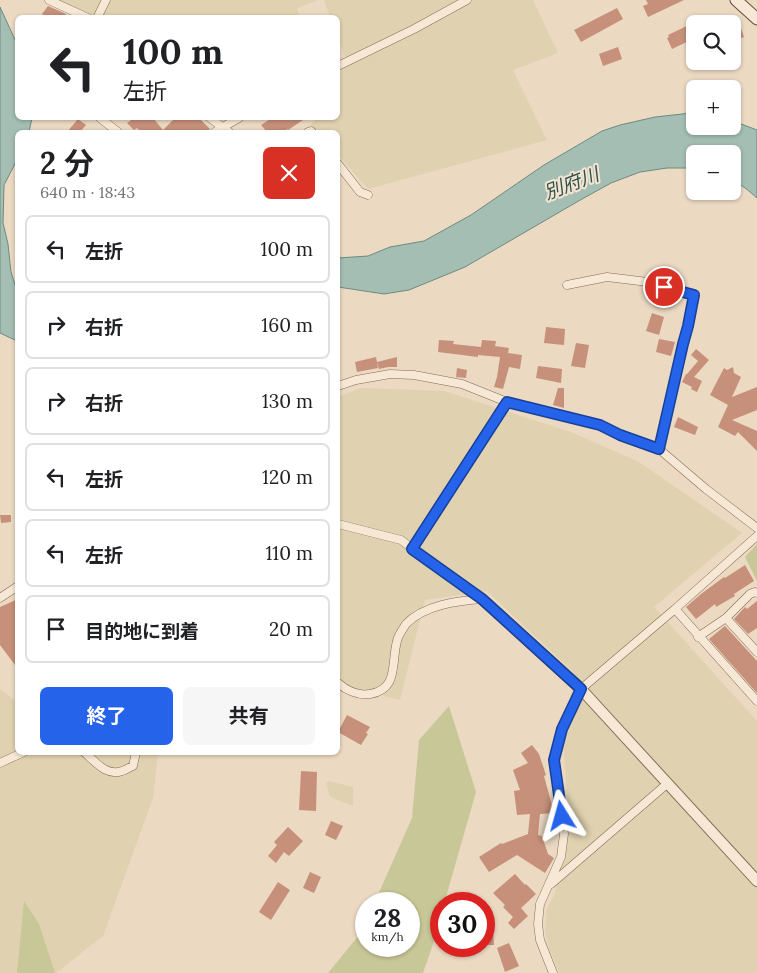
<!DOCTYPE html>
<html lang="ja">
<meta charset="utf-8">
<style>
:root{--surface:#fff;--page:#f6f6f6;--text:#202124;--muted:#757577;--line:#e0e0e0;--accent:#2563eb}
body{margin:0;font-family:Lora,"Noto Sans JP",serif;background:var(--page);color:var(--text);height:100vh;display:flex;flex-direction:column;font-size:19px;white-space:nowrap}
*{box-sizing:border-box;margin:0}
p{font-size:16px;color:var(--muted)}
.icon{flex:none;width:28px;height:28px;fill:none;stroke:currentColor;stroke-width:2;stroke-linecap:round;stroke-linejoin:round}
.map{position:relative;flex:1;overflow:hidden}
.panel{position:absolute;left:15px;top:130px;width:325px;height:625px;display:flex;flex-direction:column;background:var(--surface);border-radius:8px;box-shadow:0 1px 4px #0004}
.panel>*{flex:none}
.guide{position:absolute;left:15px;top:15px;width:325px;height:105px;border-radius:8px;box-shadow:0 1px 4px #0004;background:#fff;color:var(--text);overflow:hidden}
.tools{position:absolute;left:686px;top:15px;display:grid;gap:10px}
.tools a{display:grid;place-items:center;width:55px;height:55px;border-radius:8px;background:var(--surface);box-shadow:0 1px 4px #0004;font-size:25px}
.speed{position:absolute;left:355px;top:892px;display:flex;gap:10px;font-size:25px;font-weight:700;text-align:center}
.speed>*{display:grid;place-content:center;width:65px;height:65px;border-radius:50%;background:var(--surface);box-shadow:0 1px 4px #0004;line-height:1}
.speed small{font-size:12px;font-weight:400}
.speed .limit{border:8px solid #d22;background:#fff;color:#111}
.pin{position:absolute;display:grid;place-items:center;width:42px;height:42px;color:#fff;margin:-21px;border:2px solid #fff;border-radius:50%;box-shadow:0 1px 5px #0007}
.me{position:absolute;width:55px;margin:-28px;rotate:352deg;stroke-linejoin:round;filter:drop-shadow(0 0 4px #0008)}
.turn{display:flex;align-items:center;gap:18px;height:105px;padding:0 25px;font-size:22px}
.turn .icon{width:65px;height:65px;stroke-width:2.5}
.turn b{display:block;font-size:35px;line-height:42px}
.round{display:grid;place-items:center;flex:none;width:52px;height:52px;border-radius:8px;background:var(--page)}
.head{display:flex;align-items:center;justify-content:space-between;height:85px;padding:0 25px}
h1{font-size:30px;font-weight:700;line-height:38px}
.action{display:flex;gap:10px;margin-top:auto;padding:10px 25px}
.action a{flex:1;height:58px;border-radius:8px;background:var(--accent);color:#fff;font-size:20px;font-weight:700;line-height:58px;text-align:center}
.action a+a{background:var(--page);color:var(--text)}
ul{padding:0;list-style:none}
li{display:flex;align-items:center;gap:15px;height:68px;margin:0 10px 8px;padding:0 15px;border:2px solid var(--line);border-radius:8px}
li div{flex:1}
li b{display:block;font-size:19px}
li em{font-style:normal}
.map>svg:first-child{display:block}
.farmland{fill:#e0d2b0}
.green{fill:#c8c797}
.water{fill:#a4beb3;stroke:#6c8b7f}
.building{fill:#c7907a}
.lines{fill:none;stroke-linecap:round;stroke-linejoin:round}
.minor-casing{stroke:#846b5a;stroke-width:9}
.tertiary-casing{stroke:#846b5a;stroke-width:12}
.secondary-casing{stroke:#654c3e;stroke-width:13}
.minor{stroke:#f6e8d4;stroke-width:8}
.tertiary{stroke:#f6e8d4;stroke-width:10}
.secondary{stroke:#f6e8d4;stroke-width:11}
.route-casing{stroke:#184099;stroke-width:12}
.route{stroke:#2563eb;stroke-width:9}
.labels{text-anchor:middle;stroke-width:4;stroke-linejoin:round;paint-order:stroke}
.water-label{font-size:19px;font-style:italic;fill:#2e534c;stroke:#f3e4d1}
</style>
<div class="map">
<svg width="757" height="973" viewBox="0 0 757 973">
<rect width="100%" height="100%" fill="#ebd9c2"/>
<!-- farmland -->
<path class="farmland" d="M 59,0 L 318,0 L 297,8 L 300,18 L 96,17 Z
M 324,0 L 533,0 L 558,53 L 513,70 L 547,140 L 368,189 L 338,155 L 338,132 L 317,132 L 310,125 L 318,118 L 338,118 L 338,61 L 345,58 L 338,37 L 338,18 L 330,17 Z
M 361,388 L 444,391 L 571,432 L 639,462 L 742,533 L 654,607 L 757,721 L 757,973 L 559,973 L 549,948 L 545,931 L 547,909 L 555,893 L 569,813 L 563,746 L 574,673 L 487,591 L 425,600 L 400,700 L 338,684 L 338,397 Z
M 0,689 L 17,702 L 18,752 L 158,753 L 153,798 L 103,936 L 56,973 L 0,973 Z
M 329,781 L 353,787 L 353,806 L 333,798 L 330,796 L 326,783 Z"/>
<!-- green -->
<path class="green" d="M 757,544 L 757,581 L 745,557 Z
M 449,706 L 476,792 L 444,904 L 441,904 C 441,923 430,954 423,973 L 328,973 L 360,934 L 366,921 L 366,946 L 409,946 L 409,904 L 374,904 L 412,818 L 419,740 Z
M 24,901 L 39,924 L 55,973 L 17,973 Z"/>
<!-- water -->
<path class="water" d="M 0,7 L 17,44 L 18,118 L 32,118 L 29,132 L 18,132 L 17,160 L 4,185 L 3,223 L 8,244 L 11,272 L 17,291 L 17,341 L 0,333 Z
M 691,113 L 695,114 L 695,126 L 732,126 L 733,121 L 757,130 L 757,198 C 750,192 742,184 733,182 L 732,154 L 695,154 L 695,168 L 667,168 L 640,172 L 611,183 L 582,199 L 465,267 L 409,290 L 384,294 L 338,287 L 338,258 L 368,256 L 390,247 L 424,241 L 471,215 L 544,165 L 602,131 L 620,125 L 655,117 Z"/>
<!-- building -->
<path class="building" d="M 646,0 L 684,0 L 648,17 L 643,6 L 648,4 Z
M 48,6 L 64,13 L 71,18 L 48,18 L 42,14 Z
M 617,8 L 623,19 L 581,42 L 574,30 Z
M 695,22 L 695,38 L 672,49 L 667,38 L 669,37 L 668,35 Z
M 739,23 L 744,37 L 736,40 L 732,30 L 732,26 Z
M 618,47 L 622,59 L 603,66 L 599,54 Z
M 134,118 L 153,118 L 163,130 L 175,118 L 199,118 L 210,129 L 206,132 L 141,132 L 137,128 L 134,130 L 127,123 Z
M 272,118 L 306,118 L 288,130 L 288,129 L 282,132 L 267,132 L 261,125 Z
M 78,119 L 86,125 L 80,132 L 67,132 Z
M 652,313 L 664,317 L 659,335 L 646,331 Z
M 546,327 L 565,329 L 564,345 L 544,343 Z
M 659,339 L 675,342 L 671,356 L 656,352 Z
M 439,340 L 454,341 L 453,344 L 481,347 L 482,340 L 496,341 L 495,346 L 509,348 L 508,353 L 522,355 L 520,369 L 509,367 L 503,389 L 494,387 L 497,377 L 500,357 L 478,355 L 478,357 L 438,352 Z
M 576,343 L 589,345 L 585,368 L 571,366 Z
M 696,349 L 709,360 L 694,377 L 702,381 L 697,392 L 691,389 L 692,387 L 682,382 L 686,374 L 687,374 L 698,361 L 691,355 Z
M 376,357 L 378,368 L 357,372 L 355,362 Z
M 397,357 L 397,367 L 388,367 L 379,369 L 377,362 Z
M 538,366 L 562,369 L 561,383 L 536,378 Z
M 733,367 L 734,373 L 741,377 L 732,397 L 757,387 L 757,410 L 732,420 L 757,431 L 757,451 L 738,432 L 735,436 L 718,427 L 728,405 L 710,395 L 724,368 L 727,370 Z
M 457,368 L 467,370 L 466,378 L 456,377 Z
M 558,388 L 564,388 L 564,408 L 553,405 Z
M 678,417 L 698,427 L 695,435 L 674,427 Z
M 0,515 L 11,515 L 11,522 L 1,523 Z
M 745,565 L 754,581 L 734,594 L 735,596 L 716,607 L 715,604 L 696,619 L 686,607 L 701,594 L 724,577 L 725,578 Z
M 18,599 L 18,669 L 0,645 L 0,607 Z
M 757,601 L 757,628 L 748,634 L 734,619 L 745,607 L 747,609 Z
M 725,626 L 757,661 L 757,693 L 709,639 Z
M 347,715 L 370,727 L 366,733 L 368,734 L 361,745 L 338,732 Z
M 532,745 L 539,754 L 546,775 L 544,776 L 554,813 L 540,814 L 538,835 L 542,836 L 548,854 L 554,858 L 545,873 L 517,855 L 489,872 L 479,857 L 501,843 L 502,844 L 528,834 L 530,814 L 517,815 L 514,791 L 520,790 L 513,770 L 528,763 L 521,753 Z
M 301,771 L 317,772 L 316,811 L 299,810 Z
M 331,821 L 343,826 L 336,840 L 325,835 Z
M 288,827 L 303,841 L 289,856 L 284,852 L 276,863 L 268,856 L 277,845 L 274,842 Z
M 310,872 L 321,877 L 314,893 L 303,888 Z
M 515,874 L 525,885 L 526,884 L 536,894 L 521,908 L 528,916 L 514,929 L 508,923 L 513,917 L 503,907 L 505,905 L 493,893 Z
M 278,882 L 290,890 L 271,920 L 259,912 Z
M 484,930 L 493,930 L 494,945 L 484,945 Z
M 509,943 L 519,966 L 505,972 L 497,948 Z"/>
<g class="lines">
<!-- minor casing -->
<g class="minor-casing">
<path id="minor" d="M 49,0 L 88,18
M 97,18 L 106,0
M 338,66 L 414,29 L 467,0
M 100,118 L 118,132
M 210,118 L 229,132
M 215,132 L 223,127 L 239,118
M 308,132 L 311,131 L 312,132
M 338,164 L 360,192 L 368,195
M 567,285 L 607,277 L 648,282 L 694,295 L 689,326 L 683,344 L 659,449
M 338,386 L 356,380 L 390,374 L 414,375 L 462,384 L 507,402 L 600,425 L 620,435 L 659,449 L 706,489 L 757,528
M 338,524 L 401,540 L 413,549 L 482,599
M 413,549 L 507,402
M 0,598 L 18,586
M 675,609 L 757,701
M 726,618 L 757,652
M 698,637 L 726,618 L 750,594 L 755,592 L 757,593
M 338,683 C 346,690 358,696 370,694 C 399,689 391,663 397,641 C 398,635 403,629 406,624 C 424,605 457,601 482,599
M 84,752 C 95,761 106,777 122,771 C 126,770 130,767 133,766 L 136,752
M 0,763 L 24,752
M 551,884 L 668,783
M 553,973 L 540,940 L 538,924 L 540,904 L 561,857 L 564,834 L 554,760 L 562,729 L 581,689 L 675,609 L 757,536"/>
</g>
<!-- tertiary casing -->
<g class="tertiary-casing">
<path id="tertiary" d="M 482,599 L 581,689 L 757,881"/>
</g>
<!-- secondary casing -->
<g class="secondary-casing">
<path id="secondary" d="M 736,0 L 757,19"/>
</g>
<!-- minor -->
<use href="#minor" class="minor"/>
<!-- tertiary -->
<use href="#tertiary" class="tertiary"/>
<!-- secondary -->
<use href="#secondary" class="secondary"/>
</g>
<g class="lines">
<!-- route casing -->
<g class="route-casing">
<path id="route" d="M 562,816 L 554,760 L 562,729 L 581,689 L 482,599 L 412,549 L 507,402 L 600,425 L 620,435 L 659,449 L 683,344 L 688,326 L 694,295 L 664,287"/>
</g>
<!-- route -->
<use href="#route" class="route"/>
</g>
<g class="labels">
<!-- water labels -->
<g class="water-label">
<text transform="translate(571 183) rotate(-21)" y="7">別府川</text>
</g>
</g>
</svg>
<div class="tools">
<a><svg class="icon" aria-label="search" viewBox="0 0 24 24"><circle cx="10" cy="10" r="6"/><path d="M15 15l6 6"/></svg></a>
<a>+</a>
<a>−</a>
</div>
<div class="speed"><div>28<small>km/h</small></div><div class="limit">30</div></div>
<div class="pin" style="left:664px;top:287px;background:#d93025"><svg class="icon" aria-label="arrive" viewBox="0 0 24 24"><path d="M6 21V4h12l-3 4 3 4H6"/></svg></div>
<svg class="me" style="left:562px;top:816px" viewBox="-20 -20 40 40"><path d="M0-17L14 15 0 8-14 15z" fill="#2563eb" stroke="#fff" stroke-width="4"/></svg>
<div class="guide">
<div class="turn"><svg class="icon" aria-label="left" viewBox="0 0 24 24"><path d="M17 20v-9H6M10 6l-5 5 5 5"/></svg><div><b>100 m</b>左折</div></div>
</div>
<section class="panel">
<div class="head"><div><h1>2 分</h1><p>640 m · 18:43</p></div><a class="round" style="background:#d93025;color:#fff"><svg class="icon" aria-label="close" viewBox="0 0 24 24"><path d="M6 6l12 12M18 6L6 18"/></svg></a></div>
<ul>
<li><svg class="icon" aria-label="left" viewBox="0 0 24 24"><path d="M17 20v-9H6M10 6l-5 5 5 5"/></svg><div><b>左折</b></div><em>100 m</em></li>
<li><svg class="icon" aria-label="right" viewBox="0 0 24 24"><path d="M7 20v-9h11M14 6l5 5-5 5"/></svg><div><b>右折</b></div><em>160 m</em></li>
<li><svg class="icon" aria-label="right" viewBox="0 0 24 24"><path d="M7 20v-9h11M14 6l5 5-5 5"/></svg><div><b>右折</b></div><em>130 m</em></li>
<li><svg class="icon" aria-label="left" viewBox="0 0 24 24"><path d="M17 20v-9H6M10 6l-5 5 5 5"/></svg><div><b>左折</b></div><em>120 m</em></li>
<li><svg class="icon" aria-label="left" viewBox="0 0 24 24"><path d="M17 20v-9H6M10 6l-5 5 5 5"/></svg><div><b>左折</b></div><em>110 m</em></li>
<li><svg class="icon" aria-label="arrive" viewBox="0 0 24 24"><path d="M6 21V4h12l-3 4 3 4H6"/></svg><div><b>目的地に到着</b></div><em>20 m</em></li>
</ul>
<div class="action"><a>終了</a><a>共有</a></div>
</section>
</div>
